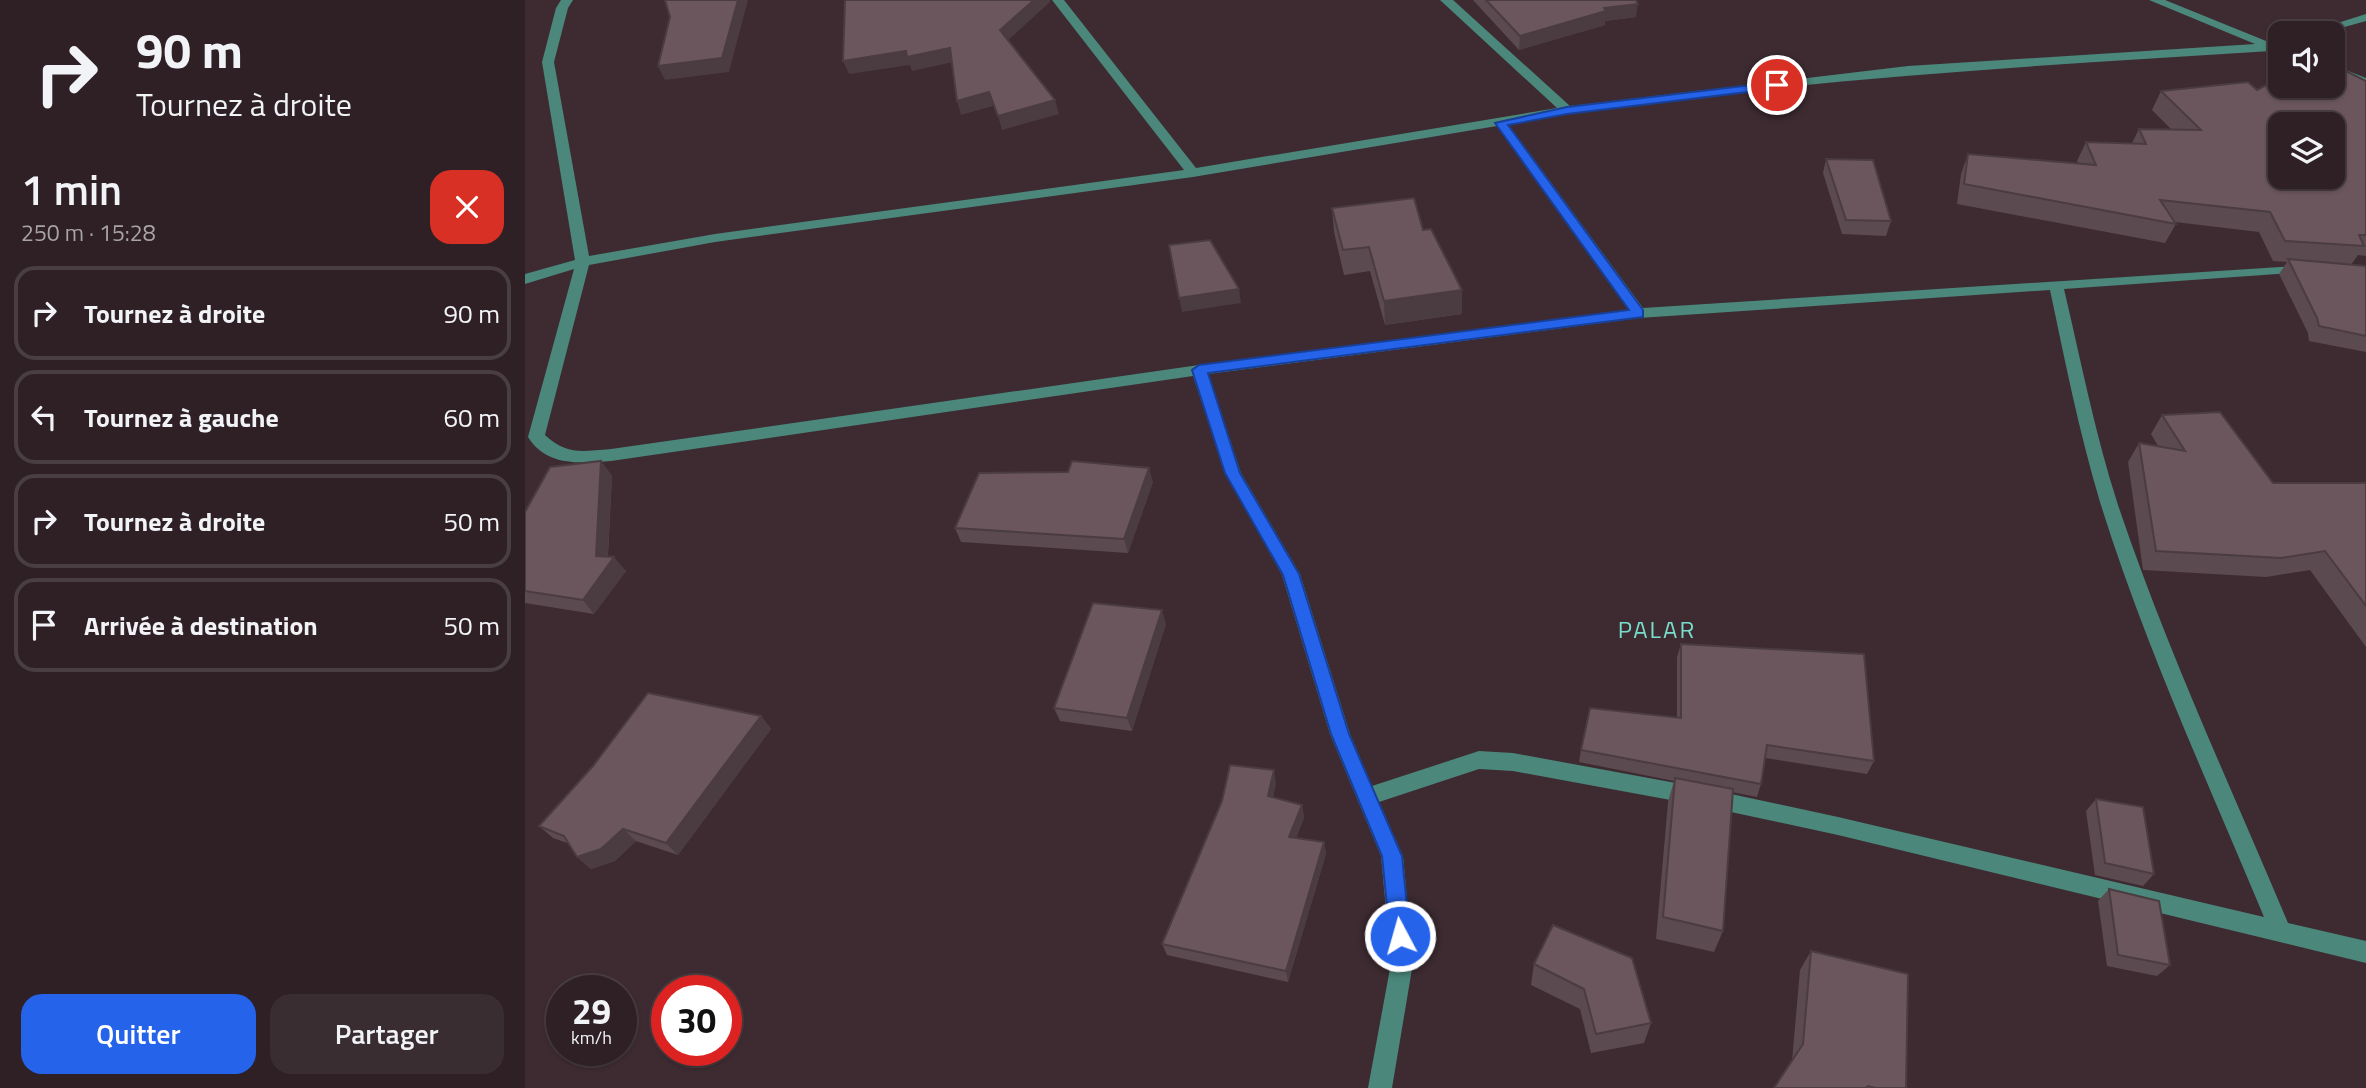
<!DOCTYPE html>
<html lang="fr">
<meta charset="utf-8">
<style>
:root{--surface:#2e2025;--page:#3a2d32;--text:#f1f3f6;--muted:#a7a3a7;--line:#493e42;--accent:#2563eb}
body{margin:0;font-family:"Titillium Web",sans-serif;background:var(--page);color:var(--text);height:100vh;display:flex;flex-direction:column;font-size:26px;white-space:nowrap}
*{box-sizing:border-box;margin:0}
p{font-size:23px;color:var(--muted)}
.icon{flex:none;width:38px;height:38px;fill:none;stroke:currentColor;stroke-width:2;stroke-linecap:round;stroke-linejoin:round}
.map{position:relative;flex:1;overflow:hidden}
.drawer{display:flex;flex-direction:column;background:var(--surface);width:525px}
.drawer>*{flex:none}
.top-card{background:#2e2025;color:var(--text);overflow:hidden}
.buttons{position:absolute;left:1743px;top:21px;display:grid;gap:14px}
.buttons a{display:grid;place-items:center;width:77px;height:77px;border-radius:14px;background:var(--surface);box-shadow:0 2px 5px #0004,0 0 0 2px var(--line);font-size:35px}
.speed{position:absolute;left:21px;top:975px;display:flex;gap:14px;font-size:35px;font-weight:700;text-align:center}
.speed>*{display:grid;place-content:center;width:91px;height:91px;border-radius:50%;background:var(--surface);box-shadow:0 2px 5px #0004,0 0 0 2px var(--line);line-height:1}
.speed small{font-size:18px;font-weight:400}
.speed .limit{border:10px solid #d22;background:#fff;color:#111}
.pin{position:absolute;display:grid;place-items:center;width:60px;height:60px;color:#fff;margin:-30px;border:4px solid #fff;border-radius:50%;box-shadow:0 2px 7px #0007}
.me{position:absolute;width:77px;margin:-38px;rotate:354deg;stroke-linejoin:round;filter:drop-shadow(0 0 5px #0008)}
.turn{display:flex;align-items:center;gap:24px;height:147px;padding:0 21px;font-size:32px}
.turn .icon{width:91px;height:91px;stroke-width:2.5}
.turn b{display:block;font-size:49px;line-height:60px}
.round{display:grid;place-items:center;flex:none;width:74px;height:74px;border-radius:21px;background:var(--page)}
.head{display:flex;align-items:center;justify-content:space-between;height:119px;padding:0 21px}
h1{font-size:42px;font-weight:600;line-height:52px}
.primary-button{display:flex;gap:14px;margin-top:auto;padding:14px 21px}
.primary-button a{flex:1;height:80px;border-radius:21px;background:var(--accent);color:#fff;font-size:28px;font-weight:600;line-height:80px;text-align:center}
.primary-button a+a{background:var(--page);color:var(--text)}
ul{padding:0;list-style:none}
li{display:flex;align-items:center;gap:21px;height:94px;margin:0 14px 10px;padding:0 7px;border:4px solid var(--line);border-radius:21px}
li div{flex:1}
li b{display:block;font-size:26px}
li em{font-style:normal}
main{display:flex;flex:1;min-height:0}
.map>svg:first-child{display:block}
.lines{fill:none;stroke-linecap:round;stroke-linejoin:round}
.minor{fill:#4b877b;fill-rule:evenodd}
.wall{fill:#5b4a4f}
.shaded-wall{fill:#4a3c40}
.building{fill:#6a565c;stroke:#4a3c40;stroke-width:2;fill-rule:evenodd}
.route{fill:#2563eb;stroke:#184099;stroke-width:2}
.labels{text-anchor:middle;stroke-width:7;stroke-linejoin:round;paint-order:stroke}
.quarter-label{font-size:24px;letter-spacing:2px;fill:#78decb;stroke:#3d2b31}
</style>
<main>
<section class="drawer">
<div class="top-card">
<div class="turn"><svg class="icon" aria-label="right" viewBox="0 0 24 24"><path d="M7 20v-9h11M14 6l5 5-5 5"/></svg><div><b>90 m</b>Tournez à droite</div></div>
</div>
<div class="head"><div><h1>1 min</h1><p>250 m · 15:28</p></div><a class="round" style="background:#d93025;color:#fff"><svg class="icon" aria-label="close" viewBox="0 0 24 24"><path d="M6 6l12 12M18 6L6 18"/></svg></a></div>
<ul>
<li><svg class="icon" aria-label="right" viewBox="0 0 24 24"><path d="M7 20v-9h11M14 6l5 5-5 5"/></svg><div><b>Tournez à droite</b></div><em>90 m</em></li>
<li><svg class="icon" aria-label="left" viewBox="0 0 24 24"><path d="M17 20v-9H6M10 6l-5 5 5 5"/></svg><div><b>Tournez à gauche</b></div><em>60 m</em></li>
<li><svg class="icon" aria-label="right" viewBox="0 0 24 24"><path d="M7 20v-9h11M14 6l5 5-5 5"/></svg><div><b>Tournez à droite</b></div><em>50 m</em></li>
<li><svg class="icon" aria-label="arrive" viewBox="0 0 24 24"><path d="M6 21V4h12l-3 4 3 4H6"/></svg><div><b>Arrivée à destination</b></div><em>50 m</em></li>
</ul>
<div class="primary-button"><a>Quitter</a><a>Partager</a></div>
</section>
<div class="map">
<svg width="1841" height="1088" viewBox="0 0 1841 1088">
<rect width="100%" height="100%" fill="#3d2b31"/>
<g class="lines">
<!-- minor -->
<path class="minor" d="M 36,0 L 48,0 L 43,8 L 29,62 L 64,256 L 190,234 L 659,170 L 527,0 L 539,0 L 671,168 L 1032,108 L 915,0 L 928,0 L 1045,106 L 1383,66 L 1730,44 L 1624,0 L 1640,0 L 1746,43 L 1755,41 L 1755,48 L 1746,51 C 1491,67 1235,81 983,124 L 1118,308 L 1785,265 L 1785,271 L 1780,272 L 1539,289 C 1556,361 1570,434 1593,505 C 1641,648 1705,785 1763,923 L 1841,941 L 1841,963 L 1313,835 L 1178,806 L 988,771 L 954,769 L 854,802 L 878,856 L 888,963 L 867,1088 L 843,1088 L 866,963 L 856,856 L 805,734 L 757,575 L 700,473 L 668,376 L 86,461 C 54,463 22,467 3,437 L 49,269 L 0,284 L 0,274 L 50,260 L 17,62 L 31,8 ZM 972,126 L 1104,310 L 674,365 L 86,449 C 57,451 43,456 20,435 L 64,265 L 190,242 L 668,177 ZM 1525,290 C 1540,361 1554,432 1575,502 C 1619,644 1682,780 1739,917 L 1313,817 L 1178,788 L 988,753 L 954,751 L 847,786 L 825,734 L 775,574 L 716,473 L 683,374 L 1114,318 Z
M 1841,14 L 1841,21 L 1798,33 L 1781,33 Z
M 1808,65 L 1841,78 L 1841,86 L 1808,73 Z"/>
</g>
<!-- wall -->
<path class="wall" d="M 948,0 L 1111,0 L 1111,17 L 1080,21 L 1080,25 L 994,50 Z
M 1841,81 L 1841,256 L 1833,255 L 1826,265 L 1841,266 L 1841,352 L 1784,341 L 1783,333 L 1754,274 L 1762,262 L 1748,261 L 1734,232 L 1650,222 L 1651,224 L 1640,243 L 1432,204 L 1436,174 L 1443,154 L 1554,164 L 1552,161 L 1561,142 L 1607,143 L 1614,129 L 1646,129 L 1627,110 L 1636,91 L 1732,90 Z
M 1301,159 L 1366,221 L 1361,236 L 1317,234 L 1298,173 Z
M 807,208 L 898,230 L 937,290 L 937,314 L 860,325 L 845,271 L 819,275 L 809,232 Z
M 1637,415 L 1748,483 L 1841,483 L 1841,647 L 1785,570 L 1741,577 L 1618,570 L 1603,462 L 1614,443 L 1633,446 L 1626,434 Z
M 76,461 L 87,476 L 83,556 L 101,571 L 69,614 L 0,603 L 0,512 Z
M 628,482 L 603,553 L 436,542 L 430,528 Z
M 641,624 L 607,731 L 535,721 L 529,708 Z
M 1156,644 L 1349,761 L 1342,774 L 1240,758 L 1236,784 L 1232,797 L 1207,792 L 1198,931 L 1189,952 L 1131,939 L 1143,802 L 1149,781 L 1054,762 L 1056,750 L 1152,718 L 1152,657 Z
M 236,716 L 246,729 L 153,855 L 111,841 L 90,861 L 66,869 L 52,857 L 45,844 L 28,838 L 14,826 Z
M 751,783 L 748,797 L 777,805 L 779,818 L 771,838 L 799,842 L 801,854 L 763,982 L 642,955 L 637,944 Z
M 1571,799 L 1629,874 L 1618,886 L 1570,875 L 1561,811 Z
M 1584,889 L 1645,965 L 1632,976 L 1582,966 L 1573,901 Z
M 1286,951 L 1381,1088 L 1249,1088 L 1267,1061 L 1275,970 Z
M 1009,964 L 1126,1023 L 1119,1043 L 1066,1053 L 1055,1009 L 1006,985 Z"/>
<!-- shaded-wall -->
<path class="shaded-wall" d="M 213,0 L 223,0 L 204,72 L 140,80 L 133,66 Z
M 509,0 L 525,0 L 525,2 L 479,44 L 475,30 Z
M 1113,4 L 1111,17 L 1080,21 L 1080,25 L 994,50 L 995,36 L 1079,8 Z
M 425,48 L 429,62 L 387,71 L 385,65 L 324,74 L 318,61 L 381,51 Z
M 464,92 L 468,106 L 436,115 L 432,101 Z
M 530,100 L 534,114 L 477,130 L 473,116 Z
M 714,289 L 716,303 L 657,312 L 654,298 Z
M 937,290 L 937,314 L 860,325 L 859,301 Z
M 76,461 L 87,476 L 82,567 L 89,557 L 101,571 L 69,614 L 58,600 Z
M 624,468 L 628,482 L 603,553 L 599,539 Z
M 637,610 L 641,624 L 607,731 L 602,718 Z
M 236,716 L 246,729 L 153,855 L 141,843 Z
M 749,770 L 751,783 L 746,808 L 743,796 Z
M 777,805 L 779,818 L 766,849 L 764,837 Z
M 98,829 L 111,841 L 90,861 L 66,869 L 52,857 Z
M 799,842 L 801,854 L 763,982 L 761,971 Z"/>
<!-- building -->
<path class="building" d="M 140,0 L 213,0 L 197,58 L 133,66 L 145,17 Z
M 320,0 L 509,0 L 475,30 L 530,100 L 473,116 L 464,92 L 432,101 L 425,48 L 382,57 L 381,51 L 318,61 Z
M 961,0 L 1111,0 L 1113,4 L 1079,8 L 1081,11 L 995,36 Z
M 1817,69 L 1841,81 L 1841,235 L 1834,235 L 1839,246 L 1760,241 L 1745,212 L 1635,200 L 1651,224 L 1439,184 L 1443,154 L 1571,165 L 1561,142 L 1621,144 L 1614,129 L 1676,130 L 1636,91 L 1723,82 L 1732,90 L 1755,78 L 1755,86 L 1808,86 L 1808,71 L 1810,72 ZM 1755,124 L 1808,124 L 1808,177 L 1755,177 Z
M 1301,159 L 1348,160 L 1366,221 L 1321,220 Z
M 889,198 L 898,230 L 906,229 L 937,290 L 859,301 L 844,247 L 818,250 L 807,208 Z
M 685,240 L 714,289 L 654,298 L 644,245 Z
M 1763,259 L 1841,266 L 1841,336 L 1794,326 L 1792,318 Z
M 1695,412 L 1748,483 L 1841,483 L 1841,606 L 1800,551 L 1756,558 L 1631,551 L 1614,443 L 1660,451 L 1637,415 Z
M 76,461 L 71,556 L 89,557 L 58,600 L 0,591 L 0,512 L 25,467 Z
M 547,461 L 624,468 L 599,539 L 430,528 L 454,473 L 543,472 Z
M 568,603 L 637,610 L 602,718 L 529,708 Z
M 1156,644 L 1339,654 L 1349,761 L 1242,745 L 1236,784 L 1056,750 L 1065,708 L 1156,718 Z
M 123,693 L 236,716 L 141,843 L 98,829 L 76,849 L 52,857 L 39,836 L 14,826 L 68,766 Z
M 705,765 L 749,770 L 743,796 L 777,805 L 764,837 L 799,842 L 761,971 L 637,944 L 697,801 Z
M 1150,778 L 1208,789 L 1198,931 L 1138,917 Z
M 1571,799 L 1618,807 L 1629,874 L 1580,863 Z
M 1584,889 L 1634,901 L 1645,965 L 1593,955 Z
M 1028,925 L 1107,958 L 1126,1023 L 1071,1034 L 1059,989 L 1009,964 Z
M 1286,951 L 1383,974 L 1381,1088 L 1350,1088 L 1343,1086 L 1341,1088 L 1249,1088 L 1278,1044 Z"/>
<!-- route -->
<path class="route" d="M 1252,82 L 1257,85 L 1256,88 L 1042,114 L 983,125 L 1118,310 L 1118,317 L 683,373 L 715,473 L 774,574 L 824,734 L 877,856 L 885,936 L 882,943 L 875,946 L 868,943 L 865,936 L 857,856 L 806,734 L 758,575 L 700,473 L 667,370 L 674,365 L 1104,310 L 970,123 L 1042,107 Z"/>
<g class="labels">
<!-- quarter labels -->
<g class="quarter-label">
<text x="1132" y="638">PALAR</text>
</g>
</g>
</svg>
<div class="buttons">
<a><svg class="icon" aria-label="sound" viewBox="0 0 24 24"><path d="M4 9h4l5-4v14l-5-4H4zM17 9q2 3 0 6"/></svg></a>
<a><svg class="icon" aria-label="layers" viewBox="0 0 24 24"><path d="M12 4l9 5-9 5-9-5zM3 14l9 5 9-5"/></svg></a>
</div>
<div class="speed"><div>29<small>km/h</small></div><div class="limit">30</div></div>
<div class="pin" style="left:1252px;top:85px;background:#d93025"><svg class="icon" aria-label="arrive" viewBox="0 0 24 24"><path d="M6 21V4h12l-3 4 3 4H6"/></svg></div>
<svg class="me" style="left:875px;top:936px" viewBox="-20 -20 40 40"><circle r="17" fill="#2563eb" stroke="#fff" stroke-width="3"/><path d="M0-11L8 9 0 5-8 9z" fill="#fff"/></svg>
</div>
</main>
